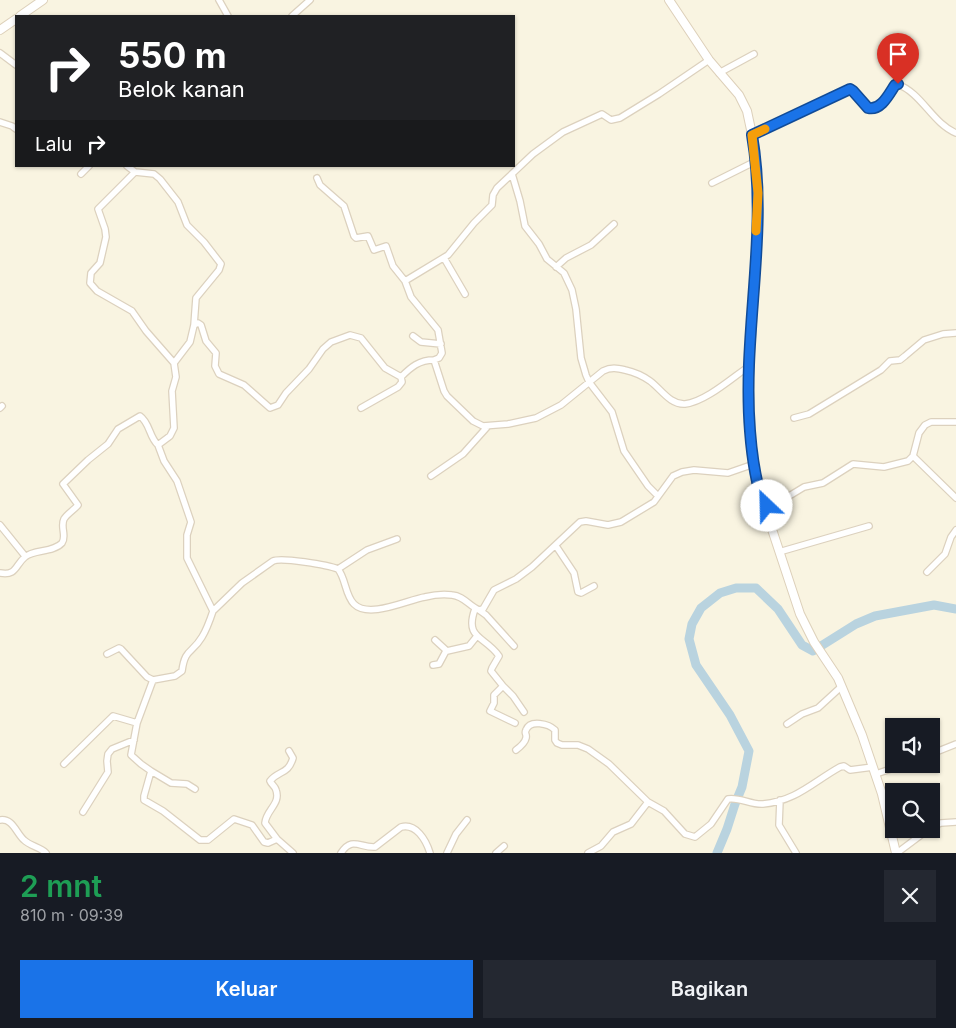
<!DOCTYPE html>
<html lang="id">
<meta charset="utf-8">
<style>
:root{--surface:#171b24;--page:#242831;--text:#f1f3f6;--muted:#9ea1a6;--accent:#1a73e8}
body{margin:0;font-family:Inter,sans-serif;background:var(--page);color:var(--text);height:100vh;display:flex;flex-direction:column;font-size:19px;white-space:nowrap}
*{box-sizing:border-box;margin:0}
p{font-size:16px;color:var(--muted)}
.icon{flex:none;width:28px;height:28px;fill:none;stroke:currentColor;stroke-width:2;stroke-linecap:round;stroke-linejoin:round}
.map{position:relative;height:853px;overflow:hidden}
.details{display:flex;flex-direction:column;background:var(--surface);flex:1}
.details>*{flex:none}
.top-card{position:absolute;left:15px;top:15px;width:500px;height:152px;border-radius:0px;box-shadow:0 1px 4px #0004;background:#202124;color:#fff;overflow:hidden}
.tools{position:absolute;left:885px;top:718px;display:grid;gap:10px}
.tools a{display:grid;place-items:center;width:55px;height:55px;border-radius:0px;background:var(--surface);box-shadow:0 1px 4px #0004;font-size:25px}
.pin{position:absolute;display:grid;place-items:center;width:42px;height:42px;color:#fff;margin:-51px -21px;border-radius:50% 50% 50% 0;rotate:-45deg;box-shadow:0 0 5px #0007}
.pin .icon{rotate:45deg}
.me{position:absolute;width:55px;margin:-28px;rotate:336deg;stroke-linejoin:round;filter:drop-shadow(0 0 4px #0008)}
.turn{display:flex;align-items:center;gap:18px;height:105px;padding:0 20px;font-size:22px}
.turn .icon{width:65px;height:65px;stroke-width:2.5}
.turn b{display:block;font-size:35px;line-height:42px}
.then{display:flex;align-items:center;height:48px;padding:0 20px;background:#0003;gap:10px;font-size:19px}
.round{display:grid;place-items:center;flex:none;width:52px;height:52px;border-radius:0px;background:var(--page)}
.summary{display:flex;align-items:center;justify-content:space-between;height:85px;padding:0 20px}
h1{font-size:30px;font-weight:600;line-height:38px;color:#1e9e55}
.action{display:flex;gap:10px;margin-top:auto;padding:10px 20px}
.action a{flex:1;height:58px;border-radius:0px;background:var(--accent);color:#fff;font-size:20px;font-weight:600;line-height:58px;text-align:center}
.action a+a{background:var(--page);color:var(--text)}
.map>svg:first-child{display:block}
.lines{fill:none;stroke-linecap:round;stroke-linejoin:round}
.river{stroke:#b9d3df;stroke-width:9}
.street-casing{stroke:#dcd1be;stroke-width:8}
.secondary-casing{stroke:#ddd0ba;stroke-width:10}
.street{stroke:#fff;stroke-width:5.5}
.secondary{stroke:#fff;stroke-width:8}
.route-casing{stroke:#114b97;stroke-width:12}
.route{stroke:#1a73e8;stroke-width:9}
.slow{stroke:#f59e0b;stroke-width:9}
</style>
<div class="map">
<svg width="956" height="853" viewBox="0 0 956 853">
<rect width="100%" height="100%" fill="#f9f4e1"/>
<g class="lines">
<!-- river -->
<path class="river" d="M 717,853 L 727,829 L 735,804 L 742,787 L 749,751 L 730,715 L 696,665 L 689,639 L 692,624 L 701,608 L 720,593 L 736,588 L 756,588 L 778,609 L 802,645 L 813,651 L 856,624 L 875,616 L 934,605 L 956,609"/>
<!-- street casing -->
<g class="street-casing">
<path id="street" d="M 219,0 L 228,16
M 292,16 L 310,0
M 0,53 L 16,65
M 719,73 L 754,54
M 0,122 L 12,126 L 16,129
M 752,135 L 850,89 C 857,94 861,102 867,108 C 878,116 891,89 897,84 C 922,93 932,123 956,133
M 127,166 L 135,172 L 154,174 L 160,179 L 178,202 L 187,225 L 204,242 L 221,264 L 219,270 L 196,298 L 194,325 L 190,342 L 174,363 L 176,377 L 172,391 L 174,428 L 170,436 L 158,445 L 164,461 L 177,481 L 191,522 L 187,535 L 187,558 L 213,611 C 210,620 207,629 202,637 C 192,654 185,648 182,671 L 175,676 L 153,680 L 137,723 L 131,755 L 141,764 L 151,771 L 144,796 L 144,800 L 163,811 L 200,840 L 208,840 L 234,819 L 252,825 L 264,842 L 268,843 L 277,839 L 293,853
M 135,172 L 98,209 L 105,229 L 106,237 L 100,263 L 91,273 L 90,283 L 97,291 L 132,311 L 146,331 L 174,363
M 81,174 L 89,166
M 512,174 L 520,201 L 525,226 L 539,244 L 547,259 L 564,273 L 572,290 L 576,309 L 581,358 L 586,375 L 589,382 L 612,412 L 624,451 L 648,486 L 658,496
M 317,178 L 320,185 L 344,206 L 354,236 L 356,238 L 368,236 L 374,250 L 386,246 L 393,266 L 405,281
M 712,183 L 756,161
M 444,258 L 465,294
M 556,267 L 566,258 L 591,245 L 614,224
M 194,325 L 198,323 L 201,325 L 206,341 L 216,353 L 215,366 L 219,374 L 244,385 L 270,408 L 278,405 L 286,393 L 309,369 L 323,349 L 331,342 L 350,335 L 361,338 L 385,368 L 401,377 C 411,367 419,360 434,360 L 444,391 L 447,396 L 473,421 L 483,426 L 508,424 L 536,418 L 561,405 L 603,371 C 611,367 617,368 625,370 C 634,372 643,376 650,381 C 661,389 670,405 685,404 C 705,402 732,378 748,367
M 413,336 L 421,342 L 441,344
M 434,360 L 439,358 L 442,353 L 438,330 L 411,297 L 405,281 L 448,255 L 474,223 L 492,205 L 493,195 L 497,188 L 533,154 L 563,132 L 602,114 L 611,120 L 620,118 L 659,94 L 709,60
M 0,408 L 2,406
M 361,408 L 398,387 L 402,382 L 401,377
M 794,418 L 809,414 L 881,370 L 890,361 L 900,360 L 905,356 L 924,340 L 943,334 L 956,333
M 913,456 L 956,498
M 431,476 L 463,454 L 488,426
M 764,506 L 776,504 L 804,487 L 823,483 L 853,464 L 884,467 L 908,461 L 913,456 L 919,433 L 925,425 L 931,422 L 956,422
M 0,525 L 25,556
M 556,546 L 574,573 L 578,592 L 581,593 L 594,586
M 779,552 L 869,526
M 338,569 L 367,550 L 397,539
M 927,572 L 945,554 L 951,537 L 956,530
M 0,573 C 17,576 15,565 25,557 C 34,549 53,553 62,543 C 67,536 60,527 64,519 C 67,514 74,510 78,505 L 63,484 L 88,460 L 108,444 L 118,429 L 140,416 C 150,423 149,437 158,445
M 475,609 C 464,639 485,636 499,656 L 492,668 L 491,671 L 503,686 L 494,695 L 494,703 L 490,711 L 515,723
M 479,610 L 486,615 L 514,646
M 213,611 L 242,583 L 273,561 C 281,557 328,565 338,569 C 346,579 345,595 354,604 C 369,619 407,600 425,597 C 433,595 444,594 452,595 C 464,596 469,606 479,610 L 483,609 L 494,590 L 516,579 L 532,567 L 580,522 L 586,521 L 608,525 L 621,522 L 654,502 L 673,476 L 682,472 L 694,470 L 728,473 L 754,464
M 435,640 L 447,651 L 469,646 L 477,636
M 107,654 L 119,648 L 121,649 L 147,677 L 153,680
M 433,665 L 439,664 L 446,651
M 503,686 L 513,696 L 524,712
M 787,724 L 802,714 L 818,708 L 842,686
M 516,750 C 520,747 525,743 526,738 C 527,733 524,734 526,730 C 530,719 549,724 555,730 L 555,740 L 557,743 L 562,745 L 578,745 L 588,749 L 609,764 L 648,802
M 931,754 L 956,744
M 64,764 L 113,716 L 137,723
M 151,771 L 171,783 L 187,784 L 195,789
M 876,774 L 905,764
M 780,800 L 779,825 L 796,853
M 83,812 L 108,772 L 107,761 L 108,754 L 112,749 L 134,740
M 0,820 C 13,818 16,833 24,840 C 30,846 40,847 46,853
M 931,827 L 941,823 L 956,822
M 277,839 L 265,823 C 266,810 281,804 276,790 C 275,786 271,784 270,781 C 279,770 288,775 293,758 L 289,751
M 341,853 C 352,836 360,848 375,847 L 401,827 C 416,823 426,840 430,853
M 447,853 L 456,834 L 467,820
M 496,853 L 504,846
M 588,853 L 601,846 L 613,832 L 631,824 L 648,802 L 664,811 L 685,834 L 695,837 L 711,824 L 728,799 C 740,797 751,805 763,804 C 796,801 813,782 840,767 L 844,766 L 850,770 L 873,767
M 897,853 L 929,829"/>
</g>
<!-- secondary casing -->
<g class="secondary-casing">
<path id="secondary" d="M 669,0 L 709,60 L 739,95 L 747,111 L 754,144 L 758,193 L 755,278 L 748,384 L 751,446 L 756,481 L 800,614 L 814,642 L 838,678 L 862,735 L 882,794 L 896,853
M 20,16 L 43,0
M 0,30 L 16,19"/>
</g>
<!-- street -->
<use href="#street" class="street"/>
<!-- secondary -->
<use href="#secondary" class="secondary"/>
</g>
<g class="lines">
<!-- route casing -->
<g class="route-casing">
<path id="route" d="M 767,506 L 764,506 C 755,481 752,457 750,431 C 742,332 769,233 752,135 L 850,89 L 853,91 L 868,108 C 881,111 889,94 895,85 L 898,84"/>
</g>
<!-- route -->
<use href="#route" class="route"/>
<!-- slow -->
<path class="slow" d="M 756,231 L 758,193 L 752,135 L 765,129"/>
</g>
</svg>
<div class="tools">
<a><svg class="icon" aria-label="sound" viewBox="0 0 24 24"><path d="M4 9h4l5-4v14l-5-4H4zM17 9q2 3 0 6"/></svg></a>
<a><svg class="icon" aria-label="search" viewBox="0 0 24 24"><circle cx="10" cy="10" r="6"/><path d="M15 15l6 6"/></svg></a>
</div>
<div class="pin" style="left:898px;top:84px;background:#d93025"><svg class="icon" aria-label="arrive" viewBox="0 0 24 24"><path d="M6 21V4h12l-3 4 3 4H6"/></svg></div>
<svg class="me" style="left:767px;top:506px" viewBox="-20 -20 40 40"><circle r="19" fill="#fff"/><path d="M0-13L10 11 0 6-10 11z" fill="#1a73e8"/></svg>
<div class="top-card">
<div class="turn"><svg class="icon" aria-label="right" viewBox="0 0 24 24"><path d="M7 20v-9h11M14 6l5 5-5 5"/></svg><div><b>550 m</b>Belok kanan</div></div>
<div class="then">Lalu<svg class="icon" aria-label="right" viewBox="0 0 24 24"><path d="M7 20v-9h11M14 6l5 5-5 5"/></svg></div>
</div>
</div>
<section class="details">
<div class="summary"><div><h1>2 mnt</h1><p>810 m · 09:39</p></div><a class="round"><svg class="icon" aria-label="close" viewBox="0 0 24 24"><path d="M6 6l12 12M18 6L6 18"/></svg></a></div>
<div class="action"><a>Keluar</a><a>Bagikan</a></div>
</section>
